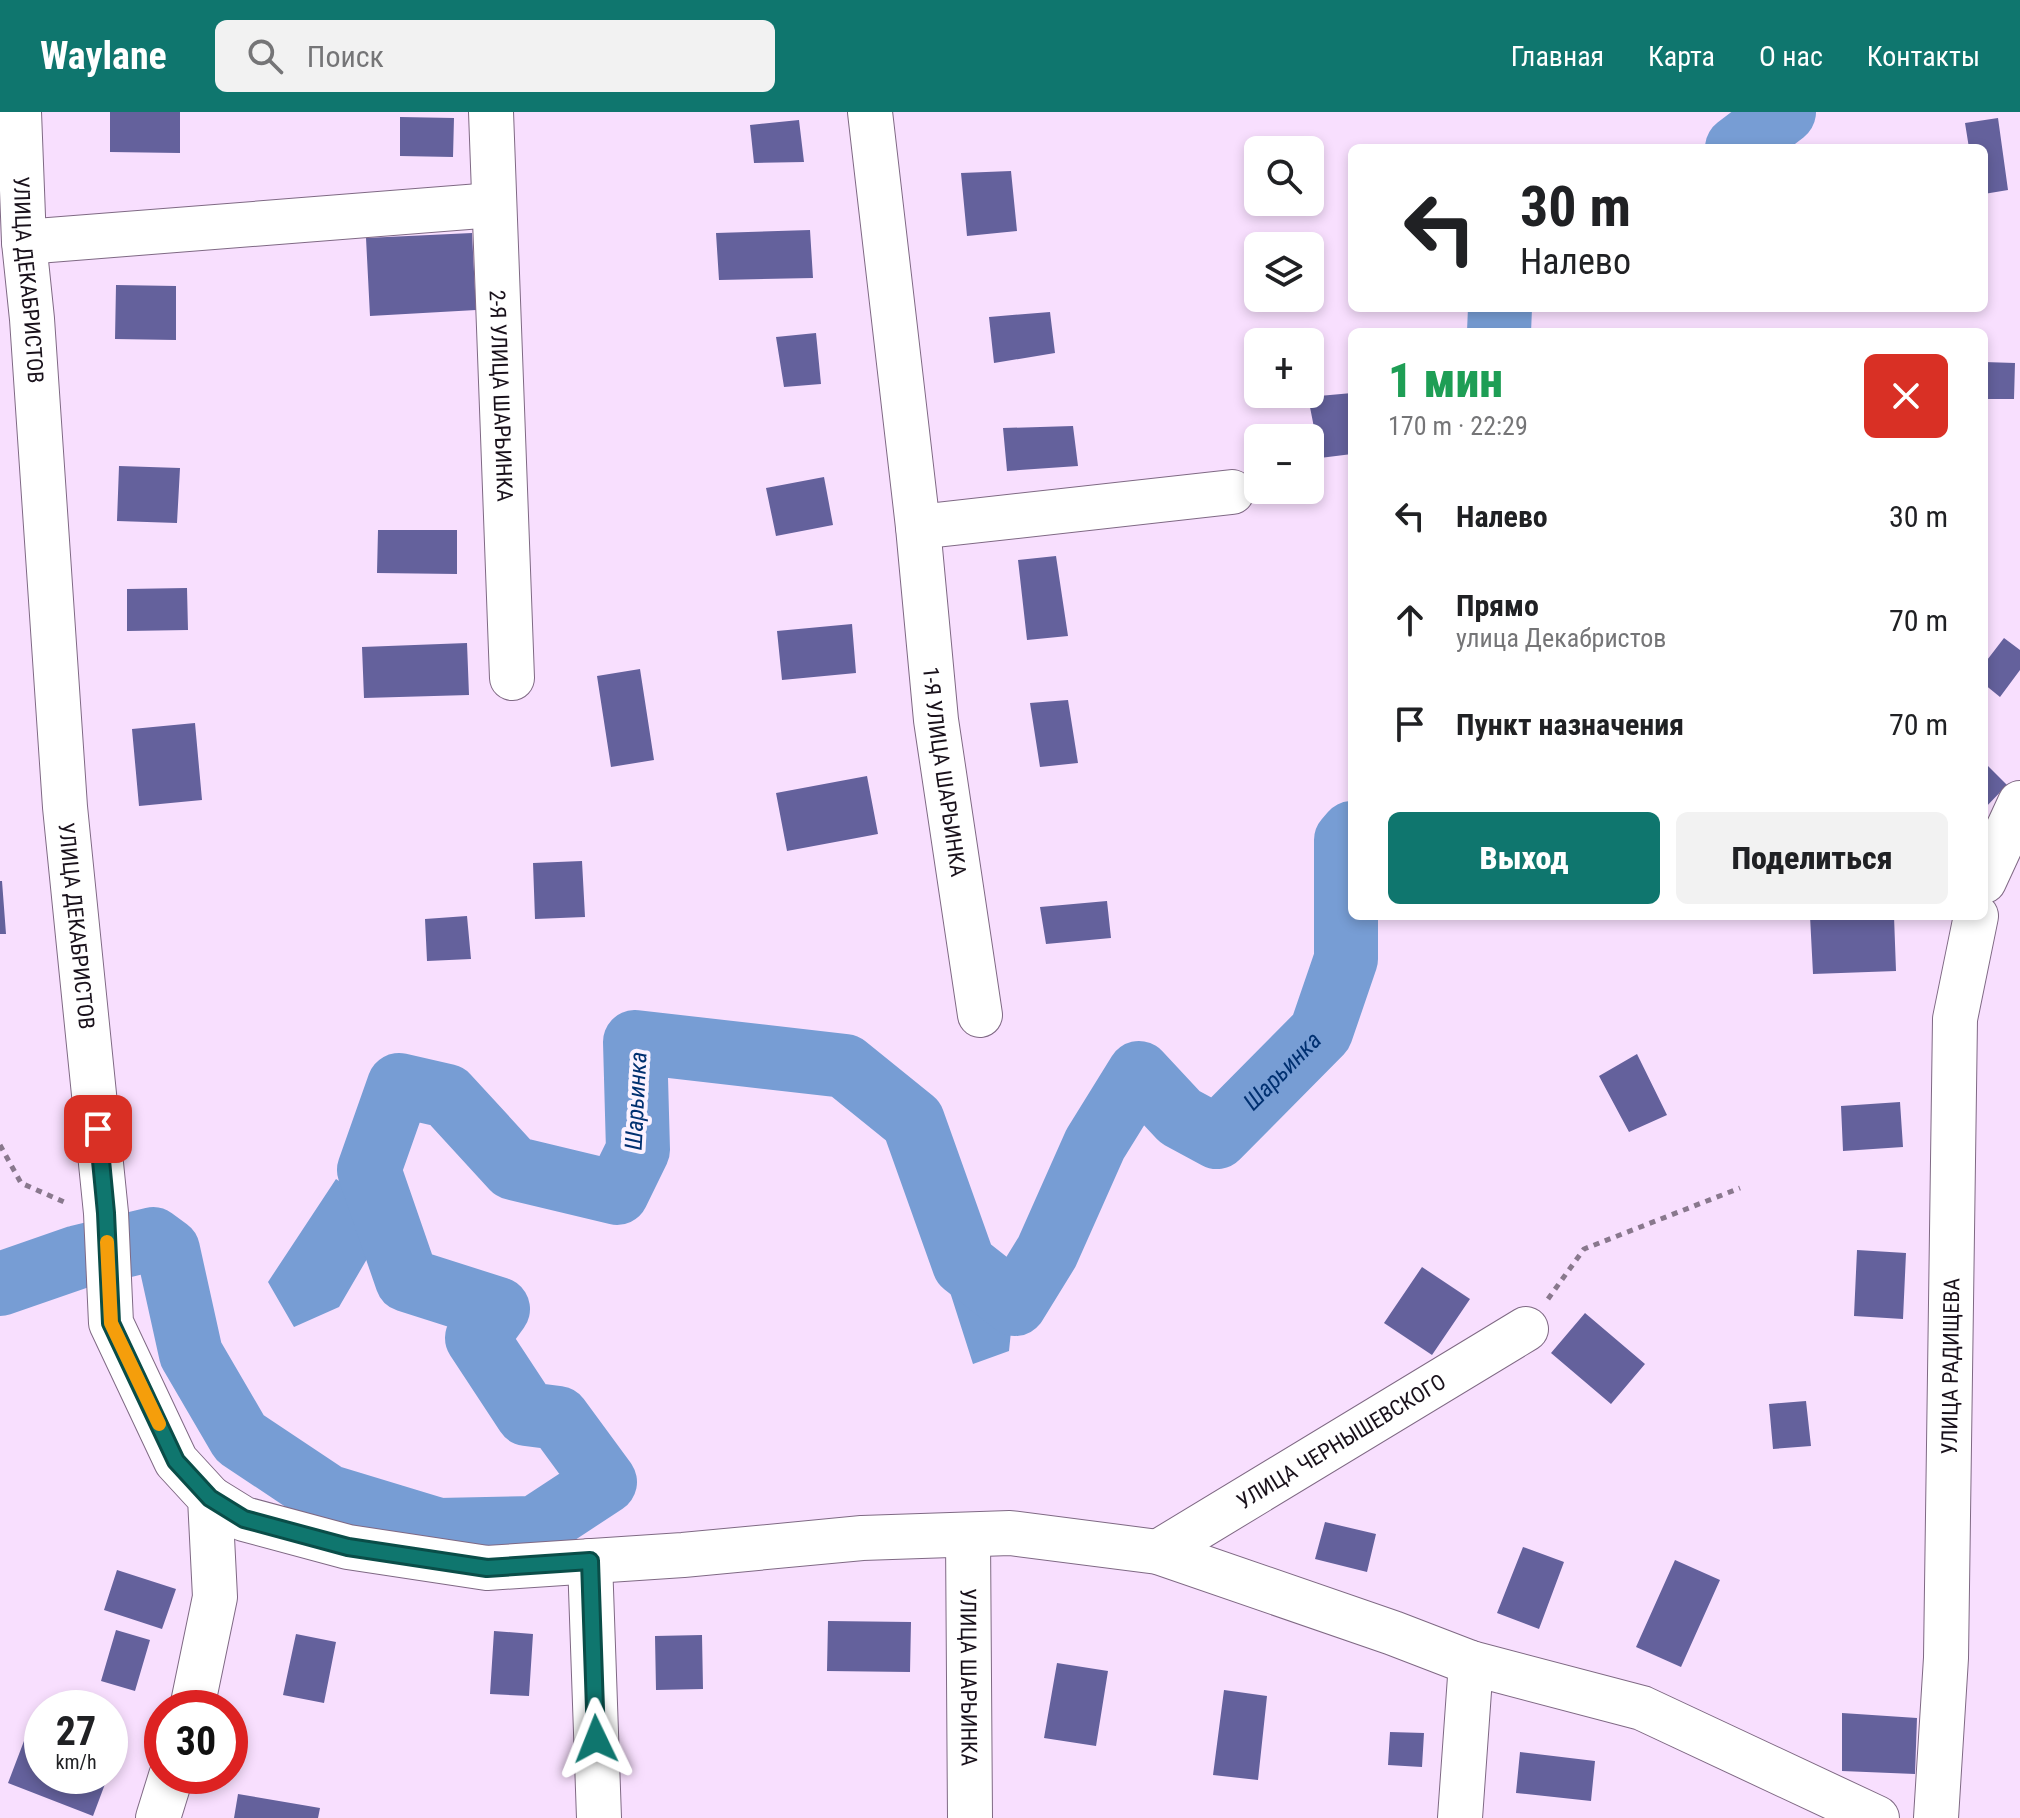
<!DOCTYPE html>
<html lang="ru">
<meta charset="utf-8">
<style>
:root{--surface:#fff;--page:#f2f2f2;--text:#202124;--muted:#757577;--accent:#0f766e}
body{margin:0;font-family:"Roboto Condensed",sans-serif;background:var(--page);color:var(--text);height:100vh;display:flex;flex-direction:column;font-size:30px;white-space:nowrap}
*{box-sizing:border-box;margin:0}
p{font-size:26px;color:var(--muted)}
.icon{flex:none;width:44px;height:44px;fill:none;stroke:currentColor;stroke-width:2;stroke-linecap:round;stroke-linejoin:round}
.map{position:relative;flex:1;overflow:hidden}
.side{position:absolute;left:1348px;top:216px;width:640px;height:592px;display:flex;flex-direction:column;background:var(--surface);border-radius:12px;box-shadow:0 4px 12px #0003}
.side>*{flex:none}
.banner{position:absolute;left:1348px;top:32px;width:640px;height:168px;border-radius:12px;box-shadow:0 4px 12px #0003;background:#fff;color:var(--text);overflow:hidden}
.buttons{position:absolute;left:1244px;top:24px;display:grid;gap:16px}
.buttons a{display:grid;place-items:center;width:80px;height:80px;border-radius:12px;background:var(--surface);box-shadow:0 4px 12px #0003;font-size:40px}
.speed{position:absolute;left:24px;top:1578px;display:flex;gap:16px;font-size:40px;font-weight:700;text-align:center}
.speed>*{display:grid;place-content:center;width:104px;height:104px;border-radius:50%;background:var(--surface);box-shadow:0 4px 12px #0003;line-height:1}
.speed small{font-size:20px;font-weight:400}
.speed .limit{border:12px solid #d22;background:#fff;color:#111}
.pin{position:absolute;display:grid;place-items:center;width:68px;height:68px;color:#fff;margin:-34px;border-radius:16px;box-shadow:0 4px 12px #0006}
.me{position:absolute;width:88px;margin:-44px;rotate:358deg;stroke-linejoin:round;filter:drop-shadow(0 0 6px #0008)}
.turn{display:flex;align-items:center;gap:28px;height:168px;padding:0 40px;font-size:36px}
.turn .icon{width:104px;height:104px;stroke-width:2.5}
.turn b{display:block;font-size:56px;line-height:68px}
.round{display:grid;place-items:center;flex:none;width:84px;height:84px;border-radius:12px;background:var(--page)}
.headline{display:flex;align-items:center;justify-content:space-between;height:136px;padding:0 40px}
h1{font-size:48px;font-weight:800;line-height:60px;color:#1e9e55}
.action{display:flex;gap:16px;margin-top:auto;padding:16px 40px}
.action a{flex:1;height:92px;border-radius:12px;background:var(--accent);color:#fff;font-size:32px;font-weight:800;line-height:92px;text-align:center}
.action a+a{background:var(--page);color:var(--text)}
ul{padding:0;list-style:none}
li{display:flex;align-items:center;gap:24px;height:104px;padding:0 40px}
li div{flex:1}
li b{display:block;font-size:30px}
li em{font-style:normal}
header{display:flex;align-items:center;gap:48px;box-sizing:border-box;height:112px;padding:0 40px;background:var(--accent);color:#fff}
header strong{font-size:38px}
nav{display:flex;gap:44px;margin-inline-start:auto;font-size:28px}
.search{width:560px;height:72px;background:var(--page);display:flex;align-items:center;gap:20px;box-sizing:border-box;padding:0 28px;border-radius:12px;color:var(--muted);font-size:30px}
.map>svg:first-child{display:block}
.water{fill:#779dd4}
.lines{fill:none;stroke-linecap:round;stroke-linejoin:round}
.river{stroke:#779dd4;stroke-width:64}
.building{fill:#64619c}
.minor-casing{stroke:#7f6984;stroke-width:46}
.path{stroke:#89788d;stroke-width:5;stroke-dasharray:6 6;stroke-linecap:butt}
.minor{stroke:#fff;stroke-width:44}
.route-casing{stroke:#0a4d48;stroke-width:20}
.route{stroke:#0f766e;stroke-width:14}
.slow{stroke:#f59e0b;stroke-width:14}
.labels{text-anchor:middle;stroke-width:8;stroke-linejoin:round;paint-order:stroke}
.street-label{font-size:22px;fill:#19111b;stroke:#fcf2ff}
.water-label{font-size:24px;font-style:italic;fill:#003070;stroke:#fcf2ff}
</style>
<header>
<strong>Waylane</strong>
<div class="search"><svg class="icon" aria-label="search" viewBox="0 0 24 24"><circle cx="10" cy="10" r="6"/><path d="M15 15l6 6"/></svg>Поиск</div>
<nav><a>Главная</a><a>Карта</a><a>О нас</a><a>Контакты</a></nav>
</header>
<div class="map">
<svg width="2020" height="1706" viewBox="0 0 2020 1706">
<rect width="100%" height="100%" fill="#f8dffe"/>
<!-- water -->
<path class="water" d="M 336,1067 L 392,1104 L 339,1195 L 294,1215 L 268,1170 Z
M 993,1148 L 1016,1170 L 1009,1239 L 973,1252 L 950,1180 Z"/>
<g class="lines">
<!-- river -->
<g class="river">
<path d="M 1737,36 L 1784,0"/>
<path d="M 1499,220 L 1500,196"/>
<path id="s1" d="M 0,1172 L 78,1145 L 153,1127 L 168,1138 L 191,1242 L 240,1326 L 327,1384 L 439,1418 L 535,1416 L 605,1370 L 558,1306 L 527,1302 L 477,1226 L 498,1197 L 407,1168 L 369,1058 L 399,973 L 447,984 L 513,1056 L 617,1081 L 638,1038 L 635,930 L 845,954 L 913,1009 L 964,1152 L 1015,1192 L 1047,1140 L 1095,1032 L 1139,961 L 1180,1005 L 1217,1025 L 1321,920 L 1346,847 L 1346,728 L 1352,721"/>
</g>
</g>
<!-- building -->
<path class="building" d="M 110,0 L 180,0 L 180,41 L 110,40 Z
M 400,5 L 454,6 L 453,45 L 400,44 Z
M 1998,6 L 2008,78 L 1984,82 L 1984,36 L 1969,36 L 1965,11 Z
M 799,8 L 804,50 L 754,51 L 750,13 Z
M 1011,59 L 1017,119 L 967,124 L 961,61 Z
M 810,118 L 813,166 L 719,168 L 716,121 Z
M 472,121 L 476,198 L 370,204 L 366,126 Z
M 116,173 L 176,174 L 176,228 L 115,227 Z
M 1050,200 L 1055,241 L 994,251 L 989,205 Z
M 816,221 L 821,272 L 784,275 L 776,225 Z
M 1984,250 L 2015,251 L 2014,287 L 1984,287 Z
M 1352,281 L 1352,342 L 1320,346 L 1308,285 Z
M 1073,314 L 1078,354 L 1007,359 L 1003,316 Z
M 119,354 L 180,356 L 177,411 L 117,409 Z
M 824,365 L 833,413 L 776,424 L 766,376 Z
M 378,418 L 457,418 L 457,462 L 377,461 Z
M 1056,444 L 1068,524 L 1027,528 L 1018,448 Z
M 187,476 L 188,518 L 127,519 L 127,477 Z
M 852,512 L 856,561 L 782,568 L 777,519 Z
M 2004,526 L 2020,538 L 2020,558 L 2000,585 L 1984,572 L 1984,552 Z
M 467,531 L 469,583 L 364,586 L 362,535 Z
M 640,557 L 654,648 L 611,655 L 597,564 Z
M 1068,588 L 1078,651 L 1040,655 L 1030,591 Z
M 195,611 L 202,688 L 139,694 L 132,617 Z
M 1984,650 L 2007,673 L 1984,697 Z
M 867,664 L 878,722 L 787,739 L 776,681 Z
M 582,749 L 585,805 L 535,807 L 533,751 Z
M 0,769 L 2,769 L 6,822 L 0,822 Z
M 1107,789 L 1111,826 L 1046,832 L 1040,795 Z
M 467,804 L 471,847 L 427,849 L 425,807 Z
M 1810,804 L 1894,804 L 1896,859 L 1813,862 Z
M 1637,942 L 1667,1003 L 1629,1020 L 1599,964 Z
M 1900,990 L 1903,1035 L 1843,1039 L 1841,994 Z
M 1857,1138 L 1906,1141 L 1903,1207 L 1854,1204 Z
M 1422,1155 L 1470,1187 L 1432,1243 L 1384,1211 Z
M 1585,1201 L 1645,1252 L 1611,1292 L 1551,1241 Z
M 1806,1289 L 1811,1334 L 1773,1337 L 1769,1292 Z
M 1325,1410 L 1376,1422 L 1367,1460 L 1315,1447 Z
M 1523,1435 L 1564,1450 L 1539,1517 L 1497,1501 Z
M 1675,1448 L 1720,1468 L 1681,1555 L 1636,1535 Z
M 117,1458 L 176,1477 L 162,1517 L 104,1498 Z
M 828,1509 L 911,1510 L 910,1560 L 827,1559 Z
M 116,1518 L 150,1528 L 135,1579 L 101,1569 Z
M 494,1519 L 533,1522 L 529,1584 L 490,1582 Z
M 296,1522 L 336,1530 L 324,1591 L 283,1583 Z
M 702,1523 L 703,1577 L 656,1578 L 655,1524 Z
M 1057,1551 L 1108,1559 L 1096,1634 L 1044,1626 Z
M 1224,1578 L 1267,1584 L 1258,1668 L 1213,1663 Z
M 1842,1601 L 1917,1606 L 1915,1662 L 1842,1659 Z
M 1390,1620 L 1424,1621 L 1422,1655 L 1388,1653 Z
M 24,1629 L 42,1637 L 42,1664 L 108,1664 L 93,1704 L 8,1671 Z
M 1520,1640 L 1595,1649 L 1591,1689 L 1516,1681 Z
M 238,1682 L 320,1696 L 318,1706 L 234,1706 Z"/>
<g class="lines">
<!-- minor casing -->
<g class="minor-casing">
<g id="minor">
<path id="s2" d="M 19,0 L 24,130 L 32,207 L 65,695 L 106,1101 L 111,1211 L 176,1349 L 210,1386 L 215,1485 L 192,1596"/>
<path id="s3" d="M 491,0 L 512,566"/>
<path id="s4" d="M 870,0 L 918,415 L 936,608 L 980,903"/>
<path d="M 24,130 L 493,93"/>
<path d="M 918,415 L 1232,380"/>
<path d="M 1984,769 L 2020,691"/>
<path d="M 210,1386 L 244,1407 L 348,1435 L 487,1456 L 683,1443 L 862,1426 L 1010,1421 L 1158,1440 L 1393,1521 L 1471,1551 L 1642,1596 L 1877,1706"/>
<path id="s5" d="M 968,1425 L 970,1706"/>
<path id="s6" d="M 1158,1440 L 1526,1217"/>
<path d="M 590,1449 L 599,1706"/>
<path d="M 158,1706 L 171,1664"/>
<path d="M 1460,1706 L 1471,1551"/>
<path id="s7" d="M 1936,1706 L 1946,1546 L 1955,907 L 1976,804"/>
</g>
</g>
<!-- path -->
<path class="path" d="M 0,1033 L 21,1071 L 64,1090
M 1548,1187 L 1584,1137 L 1740,1076"/>
<!-- minor -->
<use href="#minor" class="minor"/>
</g>
<g class="lines">
<!-- route casing -->
<g class="route-casing">
<path id="route" d="M 98,1017 L 106,1101 L 111,1211 L 176,1349 L 210,1386 L 244,1407 L 348,1435 L 487,1456 L 590,1449 L 596,1627"/>
</g>
<!-- route -->
<use href="#route" class="route"/>
<!-- slow -->
<path class="slow" d="M 107,1130 L 111,1211 L 159,1312"/>
</g>
<g class="labels">
<!-- street labels -->
<g class="street-label">
<text dy="8" stroke="none"><textPath href="#s2" startOffset="168">УЛИЦА ДЕКАБРИСТОВ</textPath></text>
<text dy="8" stroke="none"><textPath href="#s3" startOffset="284">2-Я УЛИЦА ШАРЬИНКА</textPath></text>
<text dy="8" stroke="none"><textPath href="#s4" startOffset="664">1-Я УЛИЦА ШАРЬИНКА</textPath></text>
<text dy="8" stroke="none"><textPath href="#s2" startOffset="816">УЛИЦА ДЕКАБРИСТОВ</textPath></text>
<text dy="8" stroke="none"><textPath href="#s7" startOffset="452">УЛИЦА РАДИЩЕВА</textPath></text>
<text dy="8" stroke="none"><textPath href="#s6" startOffset="214">УЛИЦА ЧЕРНЫШЕВСКОГО</textPath></text>
<text dy="8" stroke="none"><textPath href="#s5" startOffset="140">УЛИЦА ШАРЬИНКА</textPath></text>
</g>
<!-- water labels -->
<g class="water-label">
<text dy="8" stroke="none"><textPath href="#s1" startOffset="2706">Шарьинка</textPath></text>
<text transform="translate(636 989) rotate(-87)" y="8">Шарьинка</text>
</g>
</g>
</svg>
<div class="buttons">
<a><svg class="icon" aria-label="search" viewBox="0 0 24 24"><circle cx="10" cy="10" r="6"/><path d="M15 15l6 6"/></svg></a>
<a><svg class="icon" aria-label="layers" viewBox="0 0 24 24"><path d="M12 4l9 5-9 5-9-5zM3 14l9 5 9-5"/></svg></a>
<a>+</a>
<a>−</a>
</div>
<div class="speed"><div>27<small>km/h</small></div><div class="limit">30</div></div>
<div class="pin" style="left:98px;top:1017px;background:#d93025"><svg class="icon" aria-label="arrive" viewBox="0 0 24 24"><path d="M6 21V4h12l-3 4 3 4H6"/></svg></div>
<svg class="me" style="left:596px;top:1627px" viewBox="-20 -20 40 40"><path d="M0-17L14 15 0 8-14 15z" fill="#0f766e" stroke="#fff" stroke-width="4"/></svg>
<div class="banner">
<div class="turn"><svg class="icon" aria-label="left" viewBox="0 0 24 24"><path d="M17 20v-9H6M10 6l-5 5 5 5"/></svg><div><b>30 m</b>Налево</div></div>
</div>
<section class="side">
<div class="headline"><div><h1>1 мин</h1><p>170 m · 22:29</p></div><a class="round" style="background:#d93025;color:#fff"><svg class="icon" aria-label="close" viewBox="0 0 24 24"><path d="M6 6l12 12M18 6L6 18"/></svg></a></div>
<ul>
<li><svg class="icon" aria-label="left" viewBox="0 0 24 24"><path d="M17 20v-9H6M10 6l-5 5 5 5"/></svg><div><b>Налево</b></div><em>30 m</em></li>
<li><svg class="icon" aria-label="ahead" viewBox="0 0 24 24"><path d="M12 20V5M6 11l6-6 6 6"/></svg><div><b>Прямо</b><p>улица Декабристов</p></div><em>70 m</em></li>
<li><svg class="icon" aria-label="arrive" viewBox="0 0 24 24"><path d="M6 21V4h12l-3 4 3 4H6"/></svg><div><b>Пункт назначения</b></div><em>70 m</em></li>
</ul>
<div class="action"><a>Выход</a><a>Поделиться</a></div>
</section>
</div>
